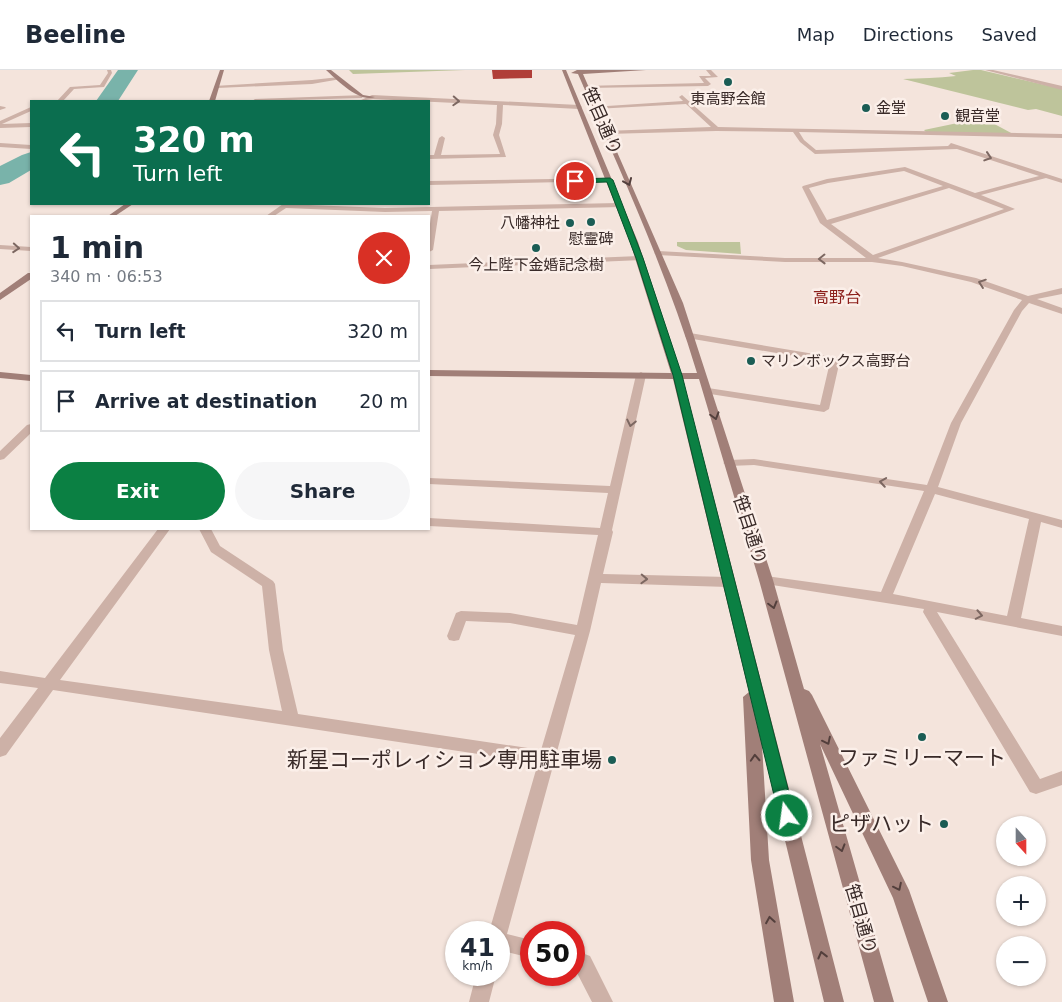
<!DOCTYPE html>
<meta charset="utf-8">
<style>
:root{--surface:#fff;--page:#f6f6f7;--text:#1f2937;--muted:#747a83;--line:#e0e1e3;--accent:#0b8043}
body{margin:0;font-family:"DejaVu Sans","Noto Sans JP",sans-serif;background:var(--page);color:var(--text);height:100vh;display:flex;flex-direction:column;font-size:19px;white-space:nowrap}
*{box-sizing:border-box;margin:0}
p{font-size:16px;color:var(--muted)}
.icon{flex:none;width:28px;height:28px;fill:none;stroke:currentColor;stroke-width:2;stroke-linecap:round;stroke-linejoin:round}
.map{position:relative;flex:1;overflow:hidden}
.side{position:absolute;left:30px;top:145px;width:400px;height:315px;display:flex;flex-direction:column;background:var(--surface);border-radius:0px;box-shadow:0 1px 4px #0004}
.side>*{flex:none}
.guide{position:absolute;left:30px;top:30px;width:400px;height:105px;border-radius:0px;box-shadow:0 1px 4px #0004;background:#0b6e4f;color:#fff;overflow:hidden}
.needle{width:32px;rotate:159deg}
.fabs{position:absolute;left:996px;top:746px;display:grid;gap:10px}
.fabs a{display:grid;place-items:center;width:50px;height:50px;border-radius:50%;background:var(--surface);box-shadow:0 1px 4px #0004;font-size:25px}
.speed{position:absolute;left:445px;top:851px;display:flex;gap:10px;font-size:25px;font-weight:700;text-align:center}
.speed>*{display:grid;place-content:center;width:65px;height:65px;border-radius:50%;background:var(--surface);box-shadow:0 1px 4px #0004;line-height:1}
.speed small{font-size:12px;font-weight:400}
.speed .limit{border:8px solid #d22;background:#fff;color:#111}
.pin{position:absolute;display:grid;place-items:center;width:42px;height:42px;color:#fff;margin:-21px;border:2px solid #fff;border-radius:50%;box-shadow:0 1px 5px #0007}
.me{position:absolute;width:55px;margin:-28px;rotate:346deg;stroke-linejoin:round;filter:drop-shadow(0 0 4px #0008)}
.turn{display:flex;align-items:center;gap:18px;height:105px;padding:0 20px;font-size:22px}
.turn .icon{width:65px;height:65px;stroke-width:2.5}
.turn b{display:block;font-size:35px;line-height:42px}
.round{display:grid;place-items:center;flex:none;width:52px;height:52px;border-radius:26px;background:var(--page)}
.summary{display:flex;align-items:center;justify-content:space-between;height:85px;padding:0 20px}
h1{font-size:30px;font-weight:800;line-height:38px}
.cta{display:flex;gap:10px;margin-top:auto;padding:10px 20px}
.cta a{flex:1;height:58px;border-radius:30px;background:var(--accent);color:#fff;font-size:20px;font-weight:800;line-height:58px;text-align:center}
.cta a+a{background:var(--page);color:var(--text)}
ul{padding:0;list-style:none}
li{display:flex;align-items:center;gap:15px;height:62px;margin:0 10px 8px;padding:0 10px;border:2px solid var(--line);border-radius:0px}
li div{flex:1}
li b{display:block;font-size:19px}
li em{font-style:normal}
header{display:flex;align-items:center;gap:30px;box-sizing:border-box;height:70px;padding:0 25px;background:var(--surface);border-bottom:1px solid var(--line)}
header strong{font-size:24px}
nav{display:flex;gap:28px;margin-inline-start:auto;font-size:18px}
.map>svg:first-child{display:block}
.green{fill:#bec49b}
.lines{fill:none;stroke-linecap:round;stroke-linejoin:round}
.river{fill:#79b3aa;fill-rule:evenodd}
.street{fill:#cdb1a7;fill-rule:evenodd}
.secondary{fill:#a17f78;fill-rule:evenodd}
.wall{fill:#b03e38}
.oneway{stroke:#7c6761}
.oneway2{stroke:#533f3c}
.route{fill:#0b8043;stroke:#07532c}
.poi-dot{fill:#1b5d55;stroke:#fbefe9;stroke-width:2}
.labels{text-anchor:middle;stroke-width:5;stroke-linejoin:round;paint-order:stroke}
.far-poi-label{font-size:15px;fill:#392a28;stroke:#fbefe9}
.far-quarter-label{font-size:16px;fill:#8d211c;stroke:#fbefe9}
.street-label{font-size:18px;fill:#392a28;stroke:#fbefe9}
.near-poi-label{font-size:21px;fill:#392a28;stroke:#fbefe9;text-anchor:end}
</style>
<header>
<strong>Beeline</strong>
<nav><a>Map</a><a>Directions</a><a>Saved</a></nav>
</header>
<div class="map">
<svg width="1062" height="932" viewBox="0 0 1062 932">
<rect width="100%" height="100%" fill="#f4e4dc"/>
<!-- green -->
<path class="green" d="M 349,0 L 465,0 L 353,4 Z
M 973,0 L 981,0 L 1062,19 L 1062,46 L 1036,39 L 1028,40 L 903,9 C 921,8 938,8 956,6 L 949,3 Z
M 972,50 L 987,50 L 1013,64 L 926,62 L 924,60 Z
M 677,172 L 740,172 L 741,184 L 686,180 L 677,176 Z"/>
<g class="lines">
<!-- river -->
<path class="river" d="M 118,0 L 138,0 L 118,31 L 96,31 Z
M 31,82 L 31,100 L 9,113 L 0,115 L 0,96 L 22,85 Z"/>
<!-- street -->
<path class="street" d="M 107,0 L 111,0 L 112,3 L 104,17 L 74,19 L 63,31 L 57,31 L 70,17 L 100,15 L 108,3 Z
M 706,0 L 711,0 L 718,7 L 705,8 L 711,14 L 708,16 L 586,18 L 583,16 L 704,13 L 699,6 L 711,6 Z
M 985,0 L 993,0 L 1062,16 L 1062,20 Z
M 339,7 L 341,9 L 312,14 L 217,18 L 214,16 L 312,10 Z
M 364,25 L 362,28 L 252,31 L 255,29 Z
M 372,25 L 579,35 L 582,37 L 579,39 L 503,35 L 502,54 L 499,65 L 506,87 L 429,89 L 429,85 L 434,85 L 439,68 L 442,66 L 445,68 L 441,85 L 500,84 L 493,65 L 496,54 L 497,35 L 373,29 L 359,31 Z
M 682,25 L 718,57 L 1062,64 L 1062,68 L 799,62 L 804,70 L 816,80 L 948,76 L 951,73 L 1062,109 L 1062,113 L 1046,108 L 981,125 L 1015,139 L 878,188 L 902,192 L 976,208 L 1028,226 L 1062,218 L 1062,224 L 1037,229 L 1062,238 L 1062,244 L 1029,233 L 1022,241 L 961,353 L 938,417 L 1062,450 L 1062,458 L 1041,452 L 1021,548 L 1062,556 L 1062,566 L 937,542 L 1040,709 L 1062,701 L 1062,715 L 1036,724 L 1030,722 L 923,542 L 924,539 L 766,514 L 761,513 L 759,510 L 761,507 L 766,506 L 881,522 L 924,421 L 754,395 L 729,396 L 723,393 L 729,390 L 754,389 L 927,415 L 951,353 L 1014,240 L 1022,230 L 971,212 L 902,196 L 872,192 L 785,192 L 658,185 L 654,183 L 658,181 L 785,188 L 866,188 L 820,153 L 802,117 L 803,116 L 827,109 L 905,97 L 975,123 L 1039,106 L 957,79 L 815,84 L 800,72 L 793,62 L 716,61 L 607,64 L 605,61 L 711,57 L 686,34 L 595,39 L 592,37 L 683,31 L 679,27 ZM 904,101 L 943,116 L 827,150 L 809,118 L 828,113 ZM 949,118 L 1004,139 L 873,185 L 831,154 ZM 935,424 L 1029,449 L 1007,546 L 893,524 Z
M 0,36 L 5,37 L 6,38 L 0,40 Z
M 31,37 L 31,41 L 2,54 L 31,53 L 31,57 L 0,58 L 0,51 Z
M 0,73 L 31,75 L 31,79 L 0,77 Z
M 609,108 L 611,109 L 611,111 L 429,115 L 429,111 Z
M 619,133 L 622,133 L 622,137 L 439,141 L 433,180 L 429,182 L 429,160 L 432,141 L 385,142 L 286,138 L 274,146 L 266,146 L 283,134 L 385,138 Z
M 0,175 L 31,177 L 31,181 L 0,179 Z
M 639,186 L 642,186 L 642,190 L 429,199 L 429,195 Z
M 690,263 L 838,288 L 840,290 L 829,339 L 824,342 L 704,323 L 703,321 L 708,318 L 820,335 L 830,292 L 687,268 L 685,266 Z
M 641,302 L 646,305 L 612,460 L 613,462 L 603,504 L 728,507 L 733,509 L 735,512 L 733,515 L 728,517 L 601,513 L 590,561 L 507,864 L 531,870 L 531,888 L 499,880 L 499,862 L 489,862 L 538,693 L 53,620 L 6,685 L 0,687 L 0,668 L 38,618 L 0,613 L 0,601 L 45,608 L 158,459 L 170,459 L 60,610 L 282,641 L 269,580 L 262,516 L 211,482 L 199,459 L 211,459 L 220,476 L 273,511 L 275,514 L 283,580 L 298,644 L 541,680 L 575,565 L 510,553 L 466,551 L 459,570 L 454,571 L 449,570 L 447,566 L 456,543 L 461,541 L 510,543 L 577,555 L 598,465 L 429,456 L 429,448 L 600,458 L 608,423 L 429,414 L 429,408 L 610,416 L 636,305 Z
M 31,354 L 31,363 L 4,389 L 0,390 L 0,381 L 27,355 Z
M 574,880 L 590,886 L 613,932 L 592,932 L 576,901 L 574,900 Z
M 476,905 L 496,905 L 489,932 L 469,932 Z"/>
<!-- secondary -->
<path class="secondary" d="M 220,0 L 224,0 L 215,31 L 209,31 Z
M 326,0 L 331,0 L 363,25 L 375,27 C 359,33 337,10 326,0 Z
M 562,0 L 566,0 L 638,172 L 681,303 L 697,303 C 666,200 621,103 578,4 L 571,3 L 577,0 L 646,0 L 583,4 L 683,233 L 773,510 L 804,619 L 809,621 L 812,625 L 909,820 L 948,932 L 928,932 L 893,828 L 820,674 L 894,932 L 874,932 L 759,510 L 699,309 L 683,309 L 844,932 L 824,932 L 762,675 L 769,790 L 794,932 L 774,932 L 751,790 L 743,627 L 749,622 L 673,309 L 429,306 L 429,300 L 671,303 L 630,172 Z
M 125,134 L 133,134 L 115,146 L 108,146 Z
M 28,203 L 31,203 L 31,209 L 0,230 L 0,223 Z
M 0,302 L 31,305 L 31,311 L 0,308 Z"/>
</g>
<!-- wall -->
<path class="wall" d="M 492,0 L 538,0 L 532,0 L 532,8 L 493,9 Z"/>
<!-- one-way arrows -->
<defs><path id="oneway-chevron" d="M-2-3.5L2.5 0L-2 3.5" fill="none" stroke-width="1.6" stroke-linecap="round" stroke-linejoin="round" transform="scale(1.25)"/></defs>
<g class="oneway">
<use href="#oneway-chevron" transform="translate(456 31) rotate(3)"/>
<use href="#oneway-chevron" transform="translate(988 87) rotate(18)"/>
<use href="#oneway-chevron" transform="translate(16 178) rotate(4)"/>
<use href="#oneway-chevron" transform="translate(822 189) rotate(179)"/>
<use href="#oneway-chevron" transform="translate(982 213) rotate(-161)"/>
<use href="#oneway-chevron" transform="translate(631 353) rotate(102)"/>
<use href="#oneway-chevron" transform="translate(883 412) rotate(-171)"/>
<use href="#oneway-chevron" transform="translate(644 509) rotate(2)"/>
<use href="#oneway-chevron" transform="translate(979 545) rotate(11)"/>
</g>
<g class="oneway2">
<use href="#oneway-chevron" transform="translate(628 112) rotate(67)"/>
<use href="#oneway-chevron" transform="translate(715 346) rotate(74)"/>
<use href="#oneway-chevron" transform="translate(773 535) rotate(75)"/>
<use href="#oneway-chevron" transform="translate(827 671) rotate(64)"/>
<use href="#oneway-chevron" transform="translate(755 688) rotate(-93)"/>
<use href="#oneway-chevron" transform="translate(841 778) rotate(74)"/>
<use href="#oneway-chevron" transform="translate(898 817) rotate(64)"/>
<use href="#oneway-chevron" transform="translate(770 850) rotate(-99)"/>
<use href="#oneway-chevron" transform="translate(822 885) rotate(-104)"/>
</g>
<!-- route -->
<path class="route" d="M 610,108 L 613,110 L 643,188 L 682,305 L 795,746 L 792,751 L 787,753 L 781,751 L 779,746 L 673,305 L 636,188 L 607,112 L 575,113 L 572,111 L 575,109 Z"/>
<!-- markers -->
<g class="poi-dot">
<circle cx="728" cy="12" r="5"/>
<circle cx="866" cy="38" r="5"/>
<circle cx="945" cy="46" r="5"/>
<circle cx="591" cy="152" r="5"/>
<circle cx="570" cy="153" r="5"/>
<circle cx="536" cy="178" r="5"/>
<circle cx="751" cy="291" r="5"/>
<circle cx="922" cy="667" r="5"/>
<circle cx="612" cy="690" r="5"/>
<circle cx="944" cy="754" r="5"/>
</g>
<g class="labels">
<!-- far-poi labels -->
<g class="far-poi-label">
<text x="728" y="34">東高野会館</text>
<text x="876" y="43" text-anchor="start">金堂</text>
<text x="955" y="51" text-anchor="start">観音堂</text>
<text x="560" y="158" text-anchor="end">八幡神社</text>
<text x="591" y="174">慰霊碑</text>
<text x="536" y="200">今上陛下金婚記念樹</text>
<text x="761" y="296" text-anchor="start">マリンボックス高野台</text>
</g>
<!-- far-quarter labels -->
<g class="far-quarter-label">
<text x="837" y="233">高野台</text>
</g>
<!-- street labels -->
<g class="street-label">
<text transform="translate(602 51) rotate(66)" y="6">笹目通り</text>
<text transform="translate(750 460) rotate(72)" y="6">笹目通り</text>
<text transform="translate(861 849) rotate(74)" y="6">笹目通り</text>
</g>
<!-- near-poi labels -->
<g class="near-poi-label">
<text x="922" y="695" text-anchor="middle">ファミリーマート</text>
<text x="602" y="697">新星コーポレィション専用駐車場</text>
<text x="934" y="761">ピザハット</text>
</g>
</g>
</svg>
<div class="fabs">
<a><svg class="needle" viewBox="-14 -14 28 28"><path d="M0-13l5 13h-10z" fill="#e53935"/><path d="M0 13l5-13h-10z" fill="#747a83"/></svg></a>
<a>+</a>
<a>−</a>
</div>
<div class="speed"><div>41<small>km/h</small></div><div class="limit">50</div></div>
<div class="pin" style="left:575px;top:111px;background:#d93025"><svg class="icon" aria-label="arrive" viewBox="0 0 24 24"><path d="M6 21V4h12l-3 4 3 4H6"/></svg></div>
<svg class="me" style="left:787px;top:746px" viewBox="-20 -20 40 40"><circle r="17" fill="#0b8043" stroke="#fff" stroke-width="3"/><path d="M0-11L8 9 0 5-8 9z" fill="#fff"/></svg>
<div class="guide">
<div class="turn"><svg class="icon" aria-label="left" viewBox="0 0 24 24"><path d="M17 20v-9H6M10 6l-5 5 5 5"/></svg><div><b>320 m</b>Turn left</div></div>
</div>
<section class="side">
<div class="summary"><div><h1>1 min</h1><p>340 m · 06:53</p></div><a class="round" style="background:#d93025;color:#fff"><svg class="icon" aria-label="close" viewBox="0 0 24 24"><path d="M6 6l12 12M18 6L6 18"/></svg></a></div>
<ul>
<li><svg class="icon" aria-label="left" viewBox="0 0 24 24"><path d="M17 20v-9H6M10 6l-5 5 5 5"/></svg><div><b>Turn left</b></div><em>320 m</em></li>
<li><svg class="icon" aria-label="arrive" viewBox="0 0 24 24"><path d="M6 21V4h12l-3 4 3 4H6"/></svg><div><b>Arrive at destination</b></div><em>20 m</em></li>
</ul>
<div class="cta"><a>Exit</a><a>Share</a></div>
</section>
</div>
